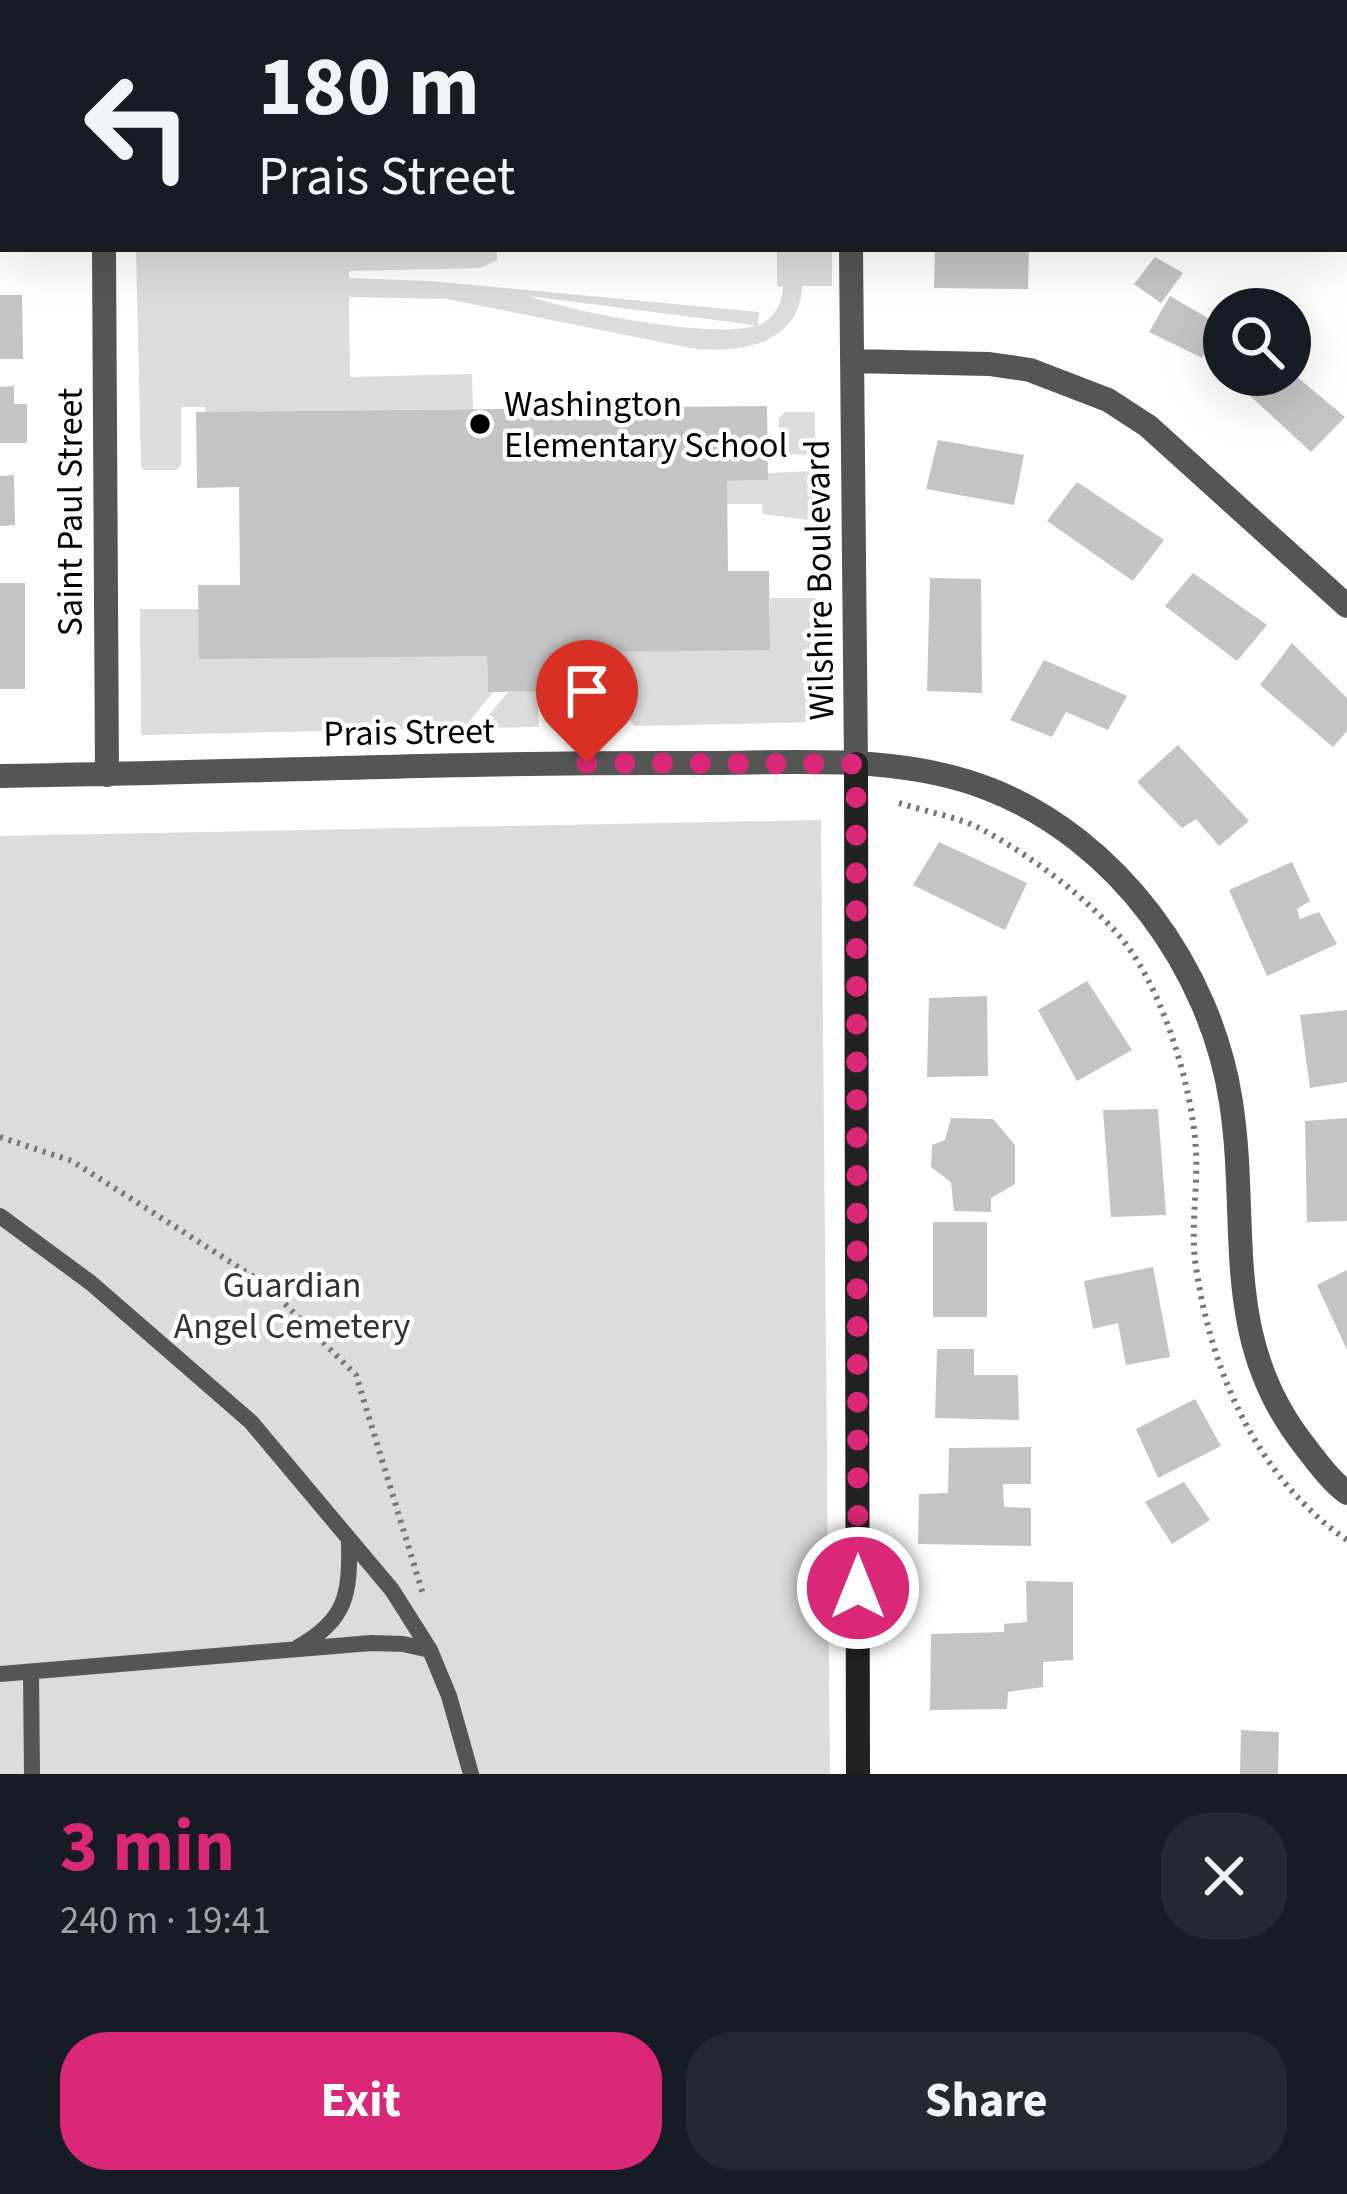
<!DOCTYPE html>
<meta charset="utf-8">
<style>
:root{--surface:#171b24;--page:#242831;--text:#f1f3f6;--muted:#9ea1a6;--accent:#db2777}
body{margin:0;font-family:"Source Sans 3",sans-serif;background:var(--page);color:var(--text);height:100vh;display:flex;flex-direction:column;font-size:45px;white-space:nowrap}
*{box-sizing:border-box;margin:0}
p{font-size:39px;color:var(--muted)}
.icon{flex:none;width:66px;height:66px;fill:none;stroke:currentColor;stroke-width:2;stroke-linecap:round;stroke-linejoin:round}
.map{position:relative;height:1774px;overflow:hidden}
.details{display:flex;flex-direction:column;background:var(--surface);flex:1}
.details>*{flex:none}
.guide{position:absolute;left:0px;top:0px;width:1347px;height:252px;box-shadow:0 12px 48px #0002;background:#171b24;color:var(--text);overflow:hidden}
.controls{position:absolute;left:1203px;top:288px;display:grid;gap:24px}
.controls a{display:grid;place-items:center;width:108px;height:108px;border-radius:50%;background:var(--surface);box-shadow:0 12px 48px #0002;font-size:60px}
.pin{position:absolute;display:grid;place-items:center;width:102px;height:102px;color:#fff;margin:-123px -51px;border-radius:50% 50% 50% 0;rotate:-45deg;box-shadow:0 0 12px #0007}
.pin .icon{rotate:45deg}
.me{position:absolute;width:132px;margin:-66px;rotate:0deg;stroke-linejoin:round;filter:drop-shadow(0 0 9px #0008)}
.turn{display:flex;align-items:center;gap:42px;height:252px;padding:0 60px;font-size:54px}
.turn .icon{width:156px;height:156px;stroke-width:2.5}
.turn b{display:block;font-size:84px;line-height:102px}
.round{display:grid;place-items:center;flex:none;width:126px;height:126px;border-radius:48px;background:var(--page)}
.summary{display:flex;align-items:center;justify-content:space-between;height:204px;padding:0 60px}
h1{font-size:72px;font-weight:700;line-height:90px;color:var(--accent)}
.action{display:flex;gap:24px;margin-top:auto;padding:24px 60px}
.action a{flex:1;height:138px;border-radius:48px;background:var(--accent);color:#fff;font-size:48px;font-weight:700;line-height:138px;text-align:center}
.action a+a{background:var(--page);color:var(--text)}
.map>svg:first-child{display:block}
.green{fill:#dcdcdc;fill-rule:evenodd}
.building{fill:#c4c4c4}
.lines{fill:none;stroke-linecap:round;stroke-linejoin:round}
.path{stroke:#777;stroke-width:6;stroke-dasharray:3 6;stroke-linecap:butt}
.lane{stroke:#555;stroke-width:16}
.street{stroke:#555;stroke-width:24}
.secondary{stroke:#222;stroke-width:24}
.route{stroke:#db2777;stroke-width:21;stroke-dasharray:0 37.8}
.poi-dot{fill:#000;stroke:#fff;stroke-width:4.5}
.labels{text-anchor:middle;stroke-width:9;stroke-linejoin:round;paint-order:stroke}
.poi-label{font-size:36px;fill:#000;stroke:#fff;text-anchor:start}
.street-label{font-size:36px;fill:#000;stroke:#fff}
.park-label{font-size:36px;fill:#333;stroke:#fff}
</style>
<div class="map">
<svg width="1347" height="1774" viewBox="0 0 1347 1774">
<rect width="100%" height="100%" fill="#fff"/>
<!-- green -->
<path class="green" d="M 131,0 L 829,0 L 829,3 L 131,3 Z
M 136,249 L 497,249 L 497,260 L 481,268 L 349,271 L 349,278 L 430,281 L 759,312 L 758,326 C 775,317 782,305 783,287 L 777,286 L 777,249 L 832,249 L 832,286 L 802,286 C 800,345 738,354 690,348 L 447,299 L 349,297 L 350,377 L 472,374 L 473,409 L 206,412 L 205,407 L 181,407 L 181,465 L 176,470 L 144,470 L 141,466 ZM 529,296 L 754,325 L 755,326 C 713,339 570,312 529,296 Z
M 785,412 L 815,412 L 815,455 L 779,454 L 779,418 Z
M 816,471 L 817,521 L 763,514 L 762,504 L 727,504 L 727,481 L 767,480 L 768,473 Z
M 770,598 L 817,598 L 818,722 L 635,726 L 602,691 L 607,690 L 606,652 L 770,649 Z
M 140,609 L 199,609 L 487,656 L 488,691 L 493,692 L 464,728 L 141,735 Z
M 537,691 L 539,727 L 478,728 L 508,692 Z
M 555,691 L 587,691 L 618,725 L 556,726 Z
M 821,820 L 830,1774 L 0,1774 L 0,836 Z"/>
<!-- building -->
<path class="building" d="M 935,249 L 1029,249 L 1028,289 L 934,288 Z
M 1155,257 L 1183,273 L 1161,303 L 1134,284 Z
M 0,295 L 22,295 L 23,359 L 0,359 Z
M 1170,296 L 1223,327 L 1202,358 L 1149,332 Z
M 1290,371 L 1345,417 L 1311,452 L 1235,382 L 1243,375 L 1290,375 Z
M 14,386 L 14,404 L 27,404 L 27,443 L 0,443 L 0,387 Z
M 767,406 L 768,480 L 727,481 L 728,571 L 769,571 L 770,650 L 606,652 L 607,691 L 488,692 L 487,656 L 199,659 L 198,585 L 240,585 L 239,487 L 197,488 L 196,412 Z
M 938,440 L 1024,455 L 1014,505 L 926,489 Z
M 14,475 L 15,525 L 0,526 L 0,476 Z
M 1077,482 L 1164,540 L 1133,581 L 1047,521 Z
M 1193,573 L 1267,625 L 1237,661 L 1165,606 Z
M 930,578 L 981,579 L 982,693 L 927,691 Z
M 0,583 L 25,583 L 25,689 L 0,689 Z
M 1292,643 L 1347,698 L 1347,731 L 1333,747 L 1260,685 Z
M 1044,660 L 1127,696 L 1108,730 L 1066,712 L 1052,737 L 1010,720 Z
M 1178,745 L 1249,821 L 1219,846 L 1196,819 L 1182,828 L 1137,782 Z
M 939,842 L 1027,883 L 1005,930 L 913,885 Z
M 1292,862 L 1310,901 L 1297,909 L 1300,919 L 1319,912 L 1337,944 L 1267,976 L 1229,890 Z
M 1087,981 L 1132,1050 L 1077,1081 L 1038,1010 Z
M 987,996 L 988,1076 L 927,1077 L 929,998 Z
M 1347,1010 L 1347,1082 L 1310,1088 L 1300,1015 Z
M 1158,1109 L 1166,1215 L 1111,1217 L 1103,1110 Z
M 951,1118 L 993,1119 L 1015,1145 L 1015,1184 L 991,1198 L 991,1212 L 954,1211 L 951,1182 L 931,1167 L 932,1145 L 945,1140 Z
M 1347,1118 L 1347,1221 L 1307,1222 L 1305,1121 Z
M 933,1222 L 987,1222 L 987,1317 L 933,1317 Z
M 1153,1267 L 1170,1357 L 1126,1365 L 1118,1323 L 1093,1329 L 1084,1281 Z
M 1347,1270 L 1347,1350 L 1317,1285 Z
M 937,1349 L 974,1349 L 974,1375 L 1018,1375 L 1019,1420 L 935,1418 Z
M 1195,1399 L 1221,1446 L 1158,1478 L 1136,1429 Z
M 1031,1447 L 1031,1484 L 1003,1484 L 1004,1507 L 1031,1508 L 1031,1546 L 918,1544 L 919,1494 L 948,1493 L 949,1448 Z
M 1184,1482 L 1210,1520 L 1172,1544 L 1145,1502 Z
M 1026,1581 L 1073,1582 L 1073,1660 L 1043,1662 L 1043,1687 L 1008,1692 L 1007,1709 L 930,1710 L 931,1634 L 1004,1632 L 1004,1624 L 1027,1622 Z
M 1241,1730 L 1279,1732 L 1278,1774 L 1240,1774 Z"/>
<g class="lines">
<!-- path -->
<path class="path" d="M 899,803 C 927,812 960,817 985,831 C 1032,857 1079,892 1115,931 C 1161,981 1192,1084 1196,1150 C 1198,1186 1191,1224 1195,1260 C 1209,1366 1255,1477 1347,1540
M 0,1137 L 72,1161 L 265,1284 L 356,1375 L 423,1594"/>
<!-- lane -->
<path class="lane" d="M 0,1216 L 91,1283 L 251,1422 L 392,1590 L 430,1650 L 449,1696 L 471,1774
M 298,1647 C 347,1620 350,1594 349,1541
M 0,1674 L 371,1643 L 403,1644 L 430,1650
M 31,1674 L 32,1774"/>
<!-- street -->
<path class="street" d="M 103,0 L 103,3
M 849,0 L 849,3
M 1153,0 L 1162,3
M 1344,97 L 1347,99
M 104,249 L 107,775
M 851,249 L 856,764
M 852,361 L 989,364 L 1030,370 L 1108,400 L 1148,426 L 1347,606
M 0,776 C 230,773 459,762 689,763 C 788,764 895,752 989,789 C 1117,839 1211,969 1231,1102 C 1250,1225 1219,1337 1304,1445 C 1317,1462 1331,1481 1347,1493"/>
<!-- secondary -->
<path class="secondary" d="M 856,764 L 858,1774"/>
</g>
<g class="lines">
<!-- route -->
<path class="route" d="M 587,763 L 856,764 L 858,1588"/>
</g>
<!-- markers -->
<circle class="poi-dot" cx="480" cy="424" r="12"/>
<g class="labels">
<!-- poi labels -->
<g class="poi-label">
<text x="504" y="416">Washington<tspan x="504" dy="41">Elementary School</tspan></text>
</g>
<!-- street labels -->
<g class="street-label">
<text transform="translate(69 512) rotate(-90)" y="13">Saint Paul Street</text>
<text transform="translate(818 580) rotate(-91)" y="13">Wilshire Boulevard</text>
<text transform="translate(409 731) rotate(-1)" y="13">Prais Street</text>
</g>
<!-- park labels -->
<g class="park-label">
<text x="292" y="1297">Guardian<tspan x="292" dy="41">Angel Cemetery</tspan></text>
</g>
</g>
</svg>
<div class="controls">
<a><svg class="icon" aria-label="search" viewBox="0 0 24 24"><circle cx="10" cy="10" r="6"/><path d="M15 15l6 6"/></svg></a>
</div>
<div class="pin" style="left:587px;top:763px;background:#d93025"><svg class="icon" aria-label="arrive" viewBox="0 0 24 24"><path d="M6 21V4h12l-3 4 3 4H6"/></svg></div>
<svg class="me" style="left:858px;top:1588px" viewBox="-20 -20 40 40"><circle r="17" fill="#db2777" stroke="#fff" stroke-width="3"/><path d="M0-11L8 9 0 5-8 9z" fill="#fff"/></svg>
<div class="guide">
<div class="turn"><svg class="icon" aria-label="left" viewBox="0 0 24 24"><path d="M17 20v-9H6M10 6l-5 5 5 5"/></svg><div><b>180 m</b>Prais Street</div></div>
</div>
</div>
<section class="details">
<div class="summary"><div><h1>3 min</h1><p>240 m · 19:41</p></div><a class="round"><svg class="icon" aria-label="close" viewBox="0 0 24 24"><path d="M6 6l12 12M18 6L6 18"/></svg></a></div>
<div class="action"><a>Exit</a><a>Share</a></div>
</section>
